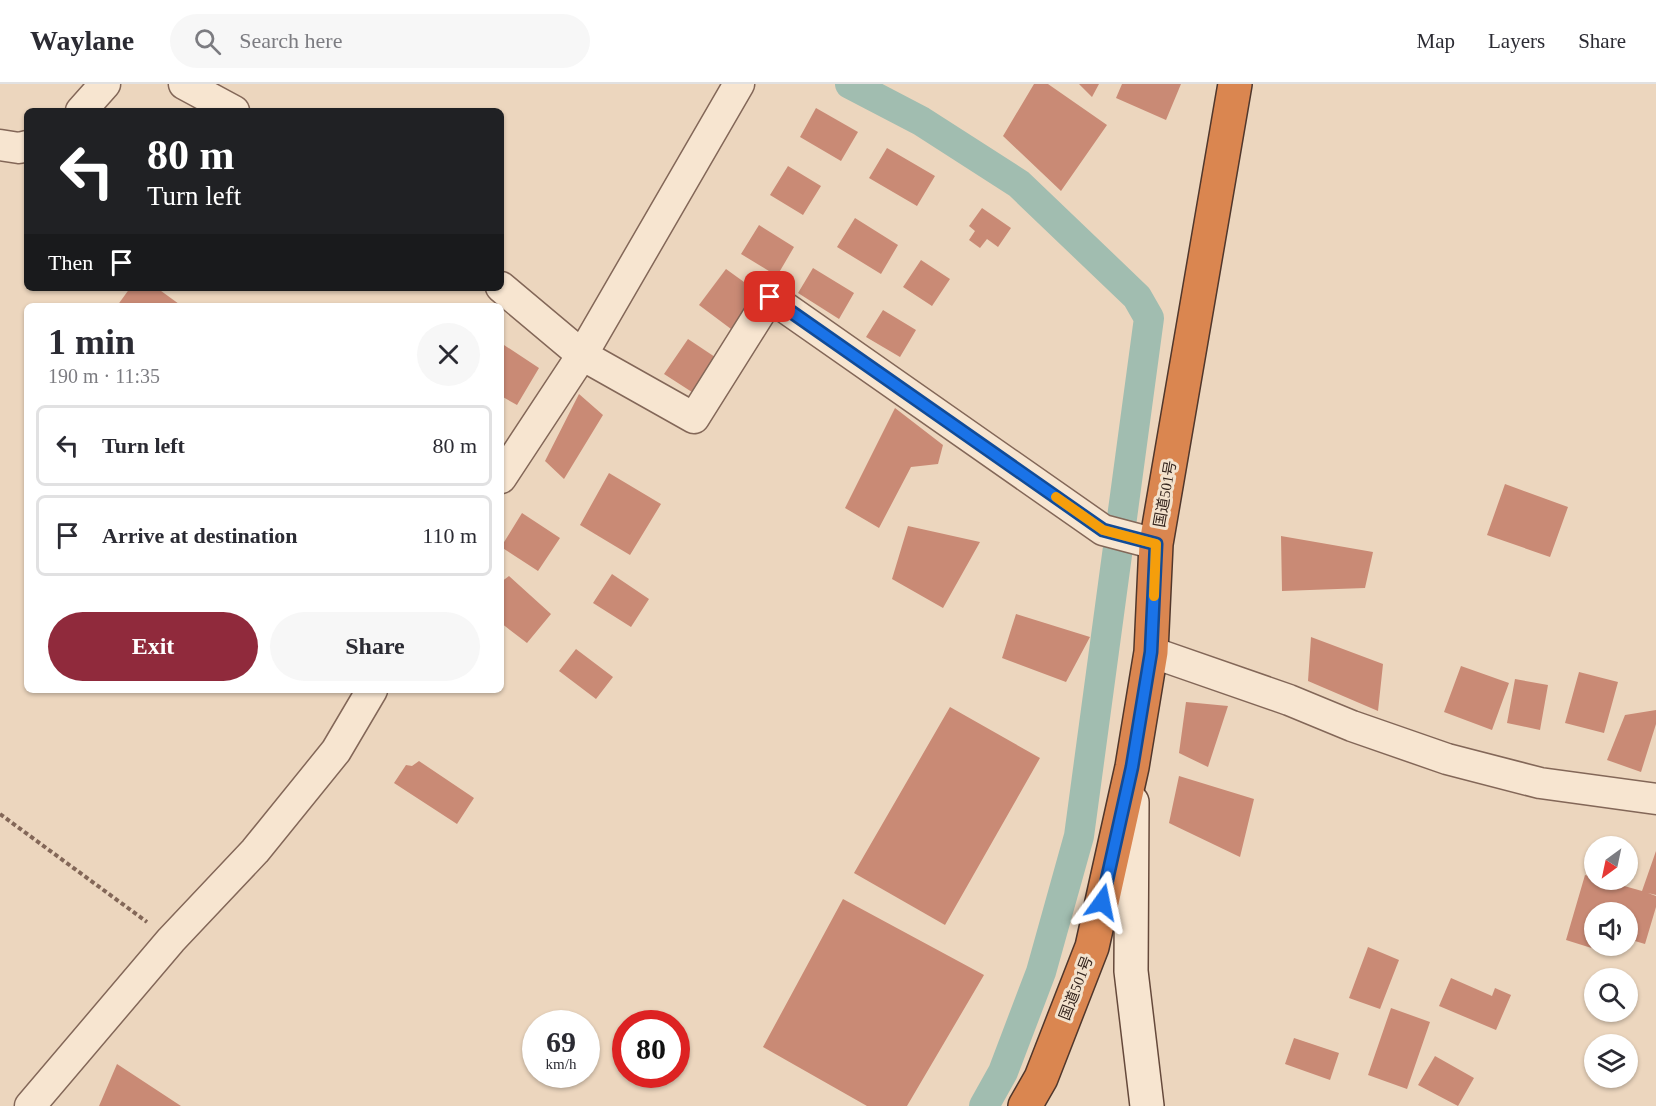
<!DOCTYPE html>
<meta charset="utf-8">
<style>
:root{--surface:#fff;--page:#f7f7f7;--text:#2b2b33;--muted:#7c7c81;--line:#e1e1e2;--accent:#902a3c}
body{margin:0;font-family:"Times New Roman","Noto Sans JP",serif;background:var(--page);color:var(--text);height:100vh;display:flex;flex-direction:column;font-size:22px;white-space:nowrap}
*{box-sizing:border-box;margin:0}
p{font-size:20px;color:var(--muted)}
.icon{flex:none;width:33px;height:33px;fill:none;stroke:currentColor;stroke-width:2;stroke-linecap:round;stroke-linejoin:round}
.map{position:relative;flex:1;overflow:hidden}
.drawer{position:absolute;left:24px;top:219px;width:480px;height:390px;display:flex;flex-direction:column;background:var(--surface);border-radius:9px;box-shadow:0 2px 4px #0004}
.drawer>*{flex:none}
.hud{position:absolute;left:24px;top:24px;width:480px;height:183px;border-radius:9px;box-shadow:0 2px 4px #0004;background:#202124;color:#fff;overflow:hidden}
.needle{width:39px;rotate:213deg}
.buttons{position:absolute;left:1584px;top:752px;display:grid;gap:12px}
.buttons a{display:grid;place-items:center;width:54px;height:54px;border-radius:50%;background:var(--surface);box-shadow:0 2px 4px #0004;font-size:30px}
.speed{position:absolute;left:522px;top:926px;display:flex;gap:12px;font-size:30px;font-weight:700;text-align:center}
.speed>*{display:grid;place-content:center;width:78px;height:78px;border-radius:50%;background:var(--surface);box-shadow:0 2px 4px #0004;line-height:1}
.speed small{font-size:15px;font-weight:400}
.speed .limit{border:9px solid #d22;background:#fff;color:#111}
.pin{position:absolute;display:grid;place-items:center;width:51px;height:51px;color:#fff;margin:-26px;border-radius:12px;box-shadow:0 3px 9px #0006}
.me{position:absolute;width:66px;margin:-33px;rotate:12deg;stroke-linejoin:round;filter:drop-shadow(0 0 4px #0008)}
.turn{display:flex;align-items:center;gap:21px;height:126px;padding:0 24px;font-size:27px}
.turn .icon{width:78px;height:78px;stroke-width:2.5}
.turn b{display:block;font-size:42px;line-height:51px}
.then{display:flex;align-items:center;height:57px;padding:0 24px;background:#0003;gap:12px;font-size:22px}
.round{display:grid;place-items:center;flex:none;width:63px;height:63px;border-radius:32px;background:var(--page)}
.headline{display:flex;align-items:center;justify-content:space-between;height:102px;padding:0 24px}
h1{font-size:36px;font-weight:700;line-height:45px}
.action{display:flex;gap:12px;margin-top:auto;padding:12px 24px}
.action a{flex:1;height:69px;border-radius:36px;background:var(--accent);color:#fff;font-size:24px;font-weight:700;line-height:69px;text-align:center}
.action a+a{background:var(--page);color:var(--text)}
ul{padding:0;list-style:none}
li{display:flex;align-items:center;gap:18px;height:81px;margin:0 12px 9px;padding:0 12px;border:3px solid var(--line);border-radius:9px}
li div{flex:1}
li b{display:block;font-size:22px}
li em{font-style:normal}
header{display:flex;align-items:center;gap:36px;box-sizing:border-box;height:84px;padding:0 30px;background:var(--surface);border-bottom:2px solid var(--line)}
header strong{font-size:28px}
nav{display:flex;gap:33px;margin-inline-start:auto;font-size:21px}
.search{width:420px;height:54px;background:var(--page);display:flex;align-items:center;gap:15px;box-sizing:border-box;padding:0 21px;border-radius:33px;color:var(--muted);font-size:22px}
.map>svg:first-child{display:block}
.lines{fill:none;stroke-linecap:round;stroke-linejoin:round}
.canal{stroke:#a1bdb0;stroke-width:30}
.building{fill:#c98a75}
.street-casing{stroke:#836758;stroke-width:33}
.secondary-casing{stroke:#65493b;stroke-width:36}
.highway-casing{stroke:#50372c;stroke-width:36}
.path{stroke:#836758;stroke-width:4;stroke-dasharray:4.5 3;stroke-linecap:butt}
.street{stroke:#f7e5d0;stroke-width:30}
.secondary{stroke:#f7e5d0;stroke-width:33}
.highway{stroke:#da8650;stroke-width:33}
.route-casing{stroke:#114b97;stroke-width:15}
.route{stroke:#1a73e8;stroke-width:10}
.slow{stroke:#f59e0b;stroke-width:10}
.labels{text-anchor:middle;stroke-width:6;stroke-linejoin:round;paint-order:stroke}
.street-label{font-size:15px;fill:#33231c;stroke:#f3e2cd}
</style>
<header>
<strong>Waylane</strong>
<div class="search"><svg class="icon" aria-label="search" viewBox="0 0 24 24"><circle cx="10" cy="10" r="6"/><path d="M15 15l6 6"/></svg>Search here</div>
<nav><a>Map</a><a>Layers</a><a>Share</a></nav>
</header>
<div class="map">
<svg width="1656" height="1022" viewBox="0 0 1656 1022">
<rect width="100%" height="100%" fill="#ecd6be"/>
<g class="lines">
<!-- canal -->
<path class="canal" d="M 850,0 L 921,37 L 1019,100 L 1137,213 L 1149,234 L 1079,752 L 1041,888 L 1003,988 L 984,1022"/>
</g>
<!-- building -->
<path class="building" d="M 1034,0 L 1048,0 L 1107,41 L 1061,107 L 1003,52 Z
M 1079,0 L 1099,0 L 1092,13 Z
M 1122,0 L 1181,0 L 1166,36 L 1116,14 Z
M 816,24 L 858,48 L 841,77 L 800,53 Z
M 887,64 L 935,92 L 917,122 L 869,94 Z
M 788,82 L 821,102 L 803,131 L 770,111 Z
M 982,124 L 1011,144 L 998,163 L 987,155 L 980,164 L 969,156 L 975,147 L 969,142 Z
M 855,134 L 898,161 L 881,190 L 837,163 Z
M 759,141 L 794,163 L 777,192 L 741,170 Z
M 921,176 L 950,195 L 932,222 L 903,203 Z
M 813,184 L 854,209 L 839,235 L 798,209 Z
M 726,185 L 762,211 L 735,248 L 699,221 Z
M 130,204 L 157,204 L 179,220 L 178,222 L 117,222 Z
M 883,226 L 916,246 L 900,273 L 866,253 Z
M 688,255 L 718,275 L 695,310 L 664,290 Z
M 501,259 L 539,284 L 517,321 L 501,312 Z
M 579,310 L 603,331 L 564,395 L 545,377 Z
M 895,324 L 943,361 L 938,380 L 911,383 L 879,444 L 845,424 Z
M 609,389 L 661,420 L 630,471 L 580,441 Z
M 1505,400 L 1568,423 L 1550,473 L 1487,451 Z
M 522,429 L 560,454 L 538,487 L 501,463 Z
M 908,442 L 980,458 L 943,524 L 892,495 Z
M 1281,452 L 1373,468 L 1365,504 L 1282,507 Z
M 612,490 L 649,515 L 631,543 L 593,519 Z
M 509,492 L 551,530 L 527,559 L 501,539 L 501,498 Z
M 1016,530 L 1090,553 L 1066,598 L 1002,574 Z
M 1311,553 L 1383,580 L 1378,627 L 1308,597 Z
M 576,565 L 613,593 L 596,615 L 559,587 Z
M 1461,582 L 1509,599 L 1492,646 L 1444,628 Z
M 1579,588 L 1618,598 L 1604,649 L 1565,639 Z
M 1515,595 L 1548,601 L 1540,646 L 1507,639 Z
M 1186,618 L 1228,622 L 1208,683 L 1179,669 Z
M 950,623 L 1040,674 L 945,841 L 854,789 Z
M 1656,626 L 1656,640 L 1641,688 L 1607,676 L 1625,631 Z
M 419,677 L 474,714 L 457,740 L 394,699 L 406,681 L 412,682 Z
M 1179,692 L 1254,715 L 1240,773 L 1169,739 Z
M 1656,767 L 1656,811 L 1648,809 L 1656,812 L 1656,823 L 1645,860 L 1628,855 L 1628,828 L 1594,828 L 1594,861 L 1603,861 L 1601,867 L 1566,856 L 1585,791 L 1642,807 Z
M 843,815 L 984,891 L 907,1022 L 867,1022 L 763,963 Z
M 1368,863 L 1399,876 L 1380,925 L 1349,914 Z
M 1451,894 L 1492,912 L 1495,904 L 1511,911 L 1496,946 L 1439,922 Z
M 1391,924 L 1430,938 L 1407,1005 L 1368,991 Z
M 1294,954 L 1339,969 L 1330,996 L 1285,980 Z
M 1435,972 L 1474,994 L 1458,1022 L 1418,1001 Z
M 117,980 L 181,1022 L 99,1022 Z"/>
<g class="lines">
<!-- street casing -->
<g class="street-casing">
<path id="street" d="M 184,0 L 234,27
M 81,27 L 105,0
M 0,61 L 19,64 L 27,62
M 501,203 L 582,271 L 694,334 L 770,213 L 1103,446 L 1156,460
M 501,394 L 582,271 L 739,0
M 1151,568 L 1289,616 L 1352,642 L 1447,675 L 1540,699 L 1656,715
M 30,1022 L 171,856 L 255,767 L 336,667 L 372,606"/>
</g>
<!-- secondary casing -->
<g class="secondary-casing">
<path id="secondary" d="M 1132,718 L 1131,887 L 1147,1022"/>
</g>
<!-- highway casing -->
<g class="highway-casing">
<path id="highway" d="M 1025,1022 L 1041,994 L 1092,863 L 1132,683 L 1151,568 L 1156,460 L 1235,0"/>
</g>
<!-- path -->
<path class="path" d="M 0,730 L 147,838"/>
<!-- street -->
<use href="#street" class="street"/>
<!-- secondary -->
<use href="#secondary" class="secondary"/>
<!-- highway -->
<use href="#highway" class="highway"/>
</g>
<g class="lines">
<!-- route casing -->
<g class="route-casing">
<path id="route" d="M 770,213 L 1103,446 L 1156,460 L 1151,568 L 1132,683 L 1102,818"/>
</g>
<!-- route -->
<use href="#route" class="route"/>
<!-- slow -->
<path class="slow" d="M 1056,413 L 1103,446 L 1156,460 L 1154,512"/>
</g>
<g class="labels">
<!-- street labels -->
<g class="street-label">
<text transform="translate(1165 410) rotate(-80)" y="5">国道501号</text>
<text transform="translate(1076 904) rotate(-69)" y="5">国道501号</text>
</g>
</g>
</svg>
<div class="buttons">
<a><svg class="needle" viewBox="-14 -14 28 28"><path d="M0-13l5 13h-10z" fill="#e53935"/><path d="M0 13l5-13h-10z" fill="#7c7c81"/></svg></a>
<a><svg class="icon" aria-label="sound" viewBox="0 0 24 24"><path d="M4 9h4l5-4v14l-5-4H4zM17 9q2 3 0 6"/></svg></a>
<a><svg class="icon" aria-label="search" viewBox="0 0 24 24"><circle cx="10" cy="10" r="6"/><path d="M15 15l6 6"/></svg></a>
<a><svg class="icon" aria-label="layers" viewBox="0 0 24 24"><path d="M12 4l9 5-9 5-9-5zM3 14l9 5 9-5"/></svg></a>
</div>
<div class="speed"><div>69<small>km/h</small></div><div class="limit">80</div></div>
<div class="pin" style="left:770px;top:213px;background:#d93025"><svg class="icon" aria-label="arrive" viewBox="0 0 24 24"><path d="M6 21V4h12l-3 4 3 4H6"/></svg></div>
<svg class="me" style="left:1102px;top:818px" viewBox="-20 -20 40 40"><path d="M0-17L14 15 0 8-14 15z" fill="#1a73e8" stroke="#fff" stroke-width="4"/></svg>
<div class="hud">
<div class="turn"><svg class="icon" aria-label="left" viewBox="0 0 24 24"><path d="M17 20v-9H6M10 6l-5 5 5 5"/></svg><div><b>80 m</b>Turn left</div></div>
<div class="then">Then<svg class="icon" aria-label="arrive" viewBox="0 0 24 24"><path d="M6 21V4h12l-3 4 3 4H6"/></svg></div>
</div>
<section class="drawer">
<div class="headline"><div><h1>1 min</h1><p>190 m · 11:35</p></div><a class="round"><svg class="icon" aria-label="close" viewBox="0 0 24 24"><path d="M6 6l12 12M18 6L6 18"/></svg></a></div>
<ul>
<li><svg class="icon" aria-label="left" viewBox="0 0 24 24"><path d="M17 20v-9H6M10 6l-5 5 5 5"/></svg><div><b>Turn left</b></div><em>80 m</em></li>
<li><svg class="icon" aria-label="arrive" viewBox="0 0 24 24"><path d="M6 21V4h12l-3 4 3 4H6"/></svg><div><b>Arrive at destination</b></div><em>110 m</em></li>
</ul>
<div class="action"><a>Exit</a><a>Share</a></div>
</section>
</div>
